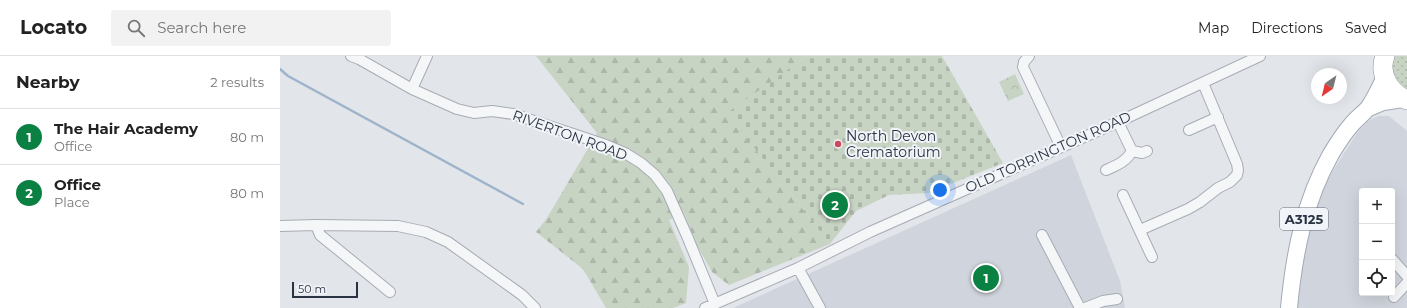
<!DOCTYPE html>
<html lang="en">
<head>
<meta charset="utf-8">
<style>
  body { margin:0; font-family:Montserrat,sans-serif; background:#f2f2f2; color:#222 }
  .controls { position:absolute; right:12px; bottom:12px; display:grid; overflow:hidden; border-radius:4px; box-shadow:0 4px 16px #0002 }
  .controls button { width:36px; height:36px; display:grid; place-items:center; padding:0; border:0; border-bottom:1px solid #e0e0e0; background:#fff; color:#222; font:20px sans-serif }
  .compass { position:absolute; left:1031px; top:12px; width:36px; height:36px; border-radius:50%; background:#fff; box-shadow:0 4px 16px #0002; rotate:215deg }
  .scale { position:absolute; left:12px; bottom:10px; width:66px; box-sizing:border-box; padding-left:4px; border:2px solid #2a3342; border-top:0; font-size:11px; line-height:14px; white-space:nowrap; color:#2a3342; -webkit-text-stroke:3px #f1f4f8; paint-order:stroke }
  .you { position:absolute; left:660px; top:134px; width:14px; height:14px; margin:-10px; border:3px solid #fff; border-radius:50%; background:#1a73e8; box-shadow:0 0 0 6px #1a73e833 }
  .badge { display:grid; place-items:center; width:26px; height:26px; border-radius:50%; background:#0b8043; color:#fff; font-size:13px; font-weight:700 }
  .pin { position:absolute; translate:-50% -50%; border:2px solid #fff; box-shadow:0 1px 4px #0006 }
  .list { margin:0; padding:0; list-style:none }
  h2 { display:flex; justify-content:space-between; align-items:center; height:52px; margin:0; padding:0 16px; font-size:17px }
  h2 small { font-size:13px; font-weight:400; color:#767676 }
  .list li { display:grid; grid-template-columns:26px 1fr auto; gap:12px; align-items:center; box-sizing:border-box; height:56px; padding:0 16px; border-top:1px solid #e0e0e0 }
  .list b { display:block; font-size:15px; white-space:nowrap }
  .list p { margin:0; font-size:13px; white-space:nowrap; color:#767676 }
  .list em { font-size:13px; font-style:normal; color:#767676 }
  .icon { flex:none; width:22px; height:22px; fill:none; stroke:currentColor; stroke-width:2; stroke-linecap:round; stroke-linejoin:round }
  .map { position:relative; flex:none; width:1127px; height:252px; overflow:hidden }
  header { display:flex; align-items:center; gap:24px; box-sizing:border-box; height:56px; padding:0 20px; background:#fff; border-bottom:1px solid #e0e0e0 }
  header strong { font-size:19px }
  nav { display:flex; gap:22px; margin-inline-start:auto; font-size:14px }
  .search { width:280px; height:36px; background:#f2f2f2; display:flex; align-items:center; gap:10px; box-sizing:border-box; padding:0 14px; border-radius:4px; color:#767676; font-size:15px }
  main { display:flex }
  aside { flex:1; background:#fff }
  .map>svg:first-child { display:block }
</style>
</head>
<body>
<header>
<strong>Locato</strong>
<div class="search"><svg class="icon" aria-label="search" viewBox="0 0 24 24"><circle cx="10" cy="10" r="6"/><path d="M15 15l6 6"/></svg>Search here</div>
<nav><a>Map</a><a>Directions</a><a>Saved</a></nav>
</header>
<main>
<aside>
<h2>Nearby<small>2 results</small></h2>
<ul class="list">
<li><span class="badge">1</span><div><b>The Hair Academy</b><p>Office</p></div><em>80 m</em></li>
<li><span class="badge">2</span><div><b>Office</b><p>Place</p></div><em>80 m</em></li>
</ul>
</aside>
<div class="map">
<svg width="1127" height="252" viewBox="0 0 1127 252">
  <defs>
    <pattern id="grass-dots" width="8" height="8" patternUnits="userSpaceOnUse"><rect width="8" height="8" fill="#c8d4c3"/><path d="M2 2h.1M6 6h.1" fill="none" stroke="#acb6a9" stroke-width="1.8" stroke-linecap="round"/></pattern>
    <pattern id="forest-firs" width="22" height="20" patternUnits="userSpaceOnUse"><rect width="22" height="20" fill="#c8d4c3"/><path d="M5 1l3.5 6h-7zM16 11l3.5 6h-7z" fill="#acb6a9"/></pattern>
    <pattern id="cemetery-stones" width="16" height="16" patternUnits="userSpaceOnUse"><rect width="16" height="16" fill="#c8d4c3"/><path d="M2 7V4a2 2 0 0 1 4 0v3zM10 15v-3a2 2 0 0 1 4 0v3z" fill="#acb6a9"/></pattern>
    <pattern id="park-crowns" width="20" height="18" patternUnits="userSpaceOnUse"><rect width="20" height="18" fill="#c8d4c3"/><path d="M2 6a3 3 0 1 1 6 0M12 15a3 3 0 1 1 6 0" fill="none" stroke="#acb6a9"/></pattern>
  </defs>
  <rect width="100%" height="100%" fill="#e2e5ea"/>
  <path fill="#d0d4dc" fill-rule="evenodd" d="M 1098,60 L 1109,60 L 1127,75 L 1127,252 L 1016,252 L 1018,217 L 1040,135 L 1079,74 L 1088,65 ZM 1082,135 L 1112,135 L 1112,237 L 1082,237 Z
    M 791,99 L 840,225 L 845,252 L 453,252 Z"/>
  <path fill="url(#grass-dots)" d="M 1112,0 L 1127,0 L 1127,35 C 1113,26 1112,15 1112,0 Z"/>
  <path fill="url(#forest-firs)" d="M 256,0 L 527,0 L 448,57 L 550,188 L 449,229 L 432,216 L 415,186 L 404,157 L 389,164 L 409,211 L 406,247 L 393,252 L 326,252 L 303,213 L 256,176 L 267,162 L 317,77 Z"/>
  <path fill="url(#cemetery-stones)" d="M 527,0 L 662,0 L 723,107 L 648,137 L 609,139 L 576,155 L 550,188 L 447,57 Z"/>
  <path fill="url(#park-crowns)" d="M 735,18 L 744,38 L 728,45 L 719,26 Z"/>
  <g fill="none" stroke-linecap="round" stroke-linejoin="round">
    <path stroke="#9db4ca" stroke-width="2.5" d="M 0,13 L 8,20 L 243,148"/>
    <g stroke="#a7acb4" stroke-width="12">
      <path id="street" d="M 71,0 L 79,3 L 132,33 L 177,53 L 194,57 L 212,55 L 233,58 L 326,89 L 345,97 L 361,107 L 375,119 L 387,135 L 407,180 L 435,248
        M 749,0 L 744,6 L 743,11 L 781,91
        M 132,33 L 147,0
        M 909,74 L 938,61
        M 852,95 L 862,97 L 867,95
        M 826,114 C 837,109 846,106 852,95 L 838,66
        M 843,139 L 872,201
        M 36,169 L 40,179 L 110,236
        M 0,170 L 36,169 L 118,170 L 146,176 L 168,186 L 242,239 L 255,252
        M 860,174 L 908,153 L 920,146 L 938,132 L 950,126 L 957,119 L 958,114 L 957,108 L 923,27
        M 762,179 L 800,252
        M 1112,203 L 1127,220
        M 518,212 L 540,252
        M 1114,241 L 1127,227
        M 425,252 L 518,212 L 590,176 L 838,66 L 980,0
        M 805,252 L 823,245 L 837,243"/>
    </g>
    <g stroke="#a1aab6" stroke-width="18">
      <path id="primary" d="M 1089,52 L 1103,46 L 1123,43
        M 1009,252 C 1014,198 1024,146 1051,98 C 1057,88 1064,77 1072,68 C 1077,62 1084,57 1089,51 C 1095,42 1100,31 1105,21"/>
    </g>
    <g stroke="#8993a1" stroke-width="20">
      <path id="highway" d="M 1105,0 C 1098,18 1110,37 1127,44"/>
    </g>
    <use href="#street" stroke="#f5f6f8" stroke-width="10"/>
    <use href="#primary" stroke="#fff" stroke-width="16"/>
    <use href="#highway" stroke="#fff" stroke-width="19"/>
  </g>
  <circle fill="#cf475e" stroke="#f1f4f8" stroke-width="1.5" cx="558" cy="88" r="4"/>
  <g text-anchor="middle" stroke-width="4" stroke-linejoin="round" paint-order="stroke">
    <rect fill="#f1f4f8" stroke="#666d79" stroke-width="1" x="1000" y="152" width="48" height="22" rx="3"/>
    <g font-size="13" font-weight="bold" fill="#2a3342">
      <text x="1024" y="168">A3125</text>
    </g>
    <g font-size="14" fill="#2a3342" stroke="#f1f4f8">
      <text transform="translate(290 79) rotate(20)" y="5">RIVERTON ROAD</text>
      <text transform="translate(768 96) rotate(-24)" y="5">OLD TORRINGTON ROAD</text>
    </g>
    <g font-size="14" fill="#2a3342" stroke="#f1f4f8" text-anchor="start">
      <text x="566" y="85">North Devon<tspan x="566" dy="16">Crematorium</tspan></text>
    </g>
  </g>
</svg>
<div class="controls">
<button>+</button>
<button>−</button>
<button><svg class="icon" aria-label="locate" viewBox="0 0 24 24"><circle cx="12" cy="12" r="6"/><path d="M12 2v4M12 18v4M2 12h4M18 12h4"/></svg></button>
</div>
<svg class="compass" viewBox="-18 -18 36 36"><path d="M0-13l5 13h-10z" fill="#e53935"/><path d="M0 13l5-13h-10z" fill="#767676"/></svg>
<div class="scale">50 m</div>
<div class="you"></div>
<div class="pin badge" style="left:706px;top:222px">1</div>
<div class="pin badge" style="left:555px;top:149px">2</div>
</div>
</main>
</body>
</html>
